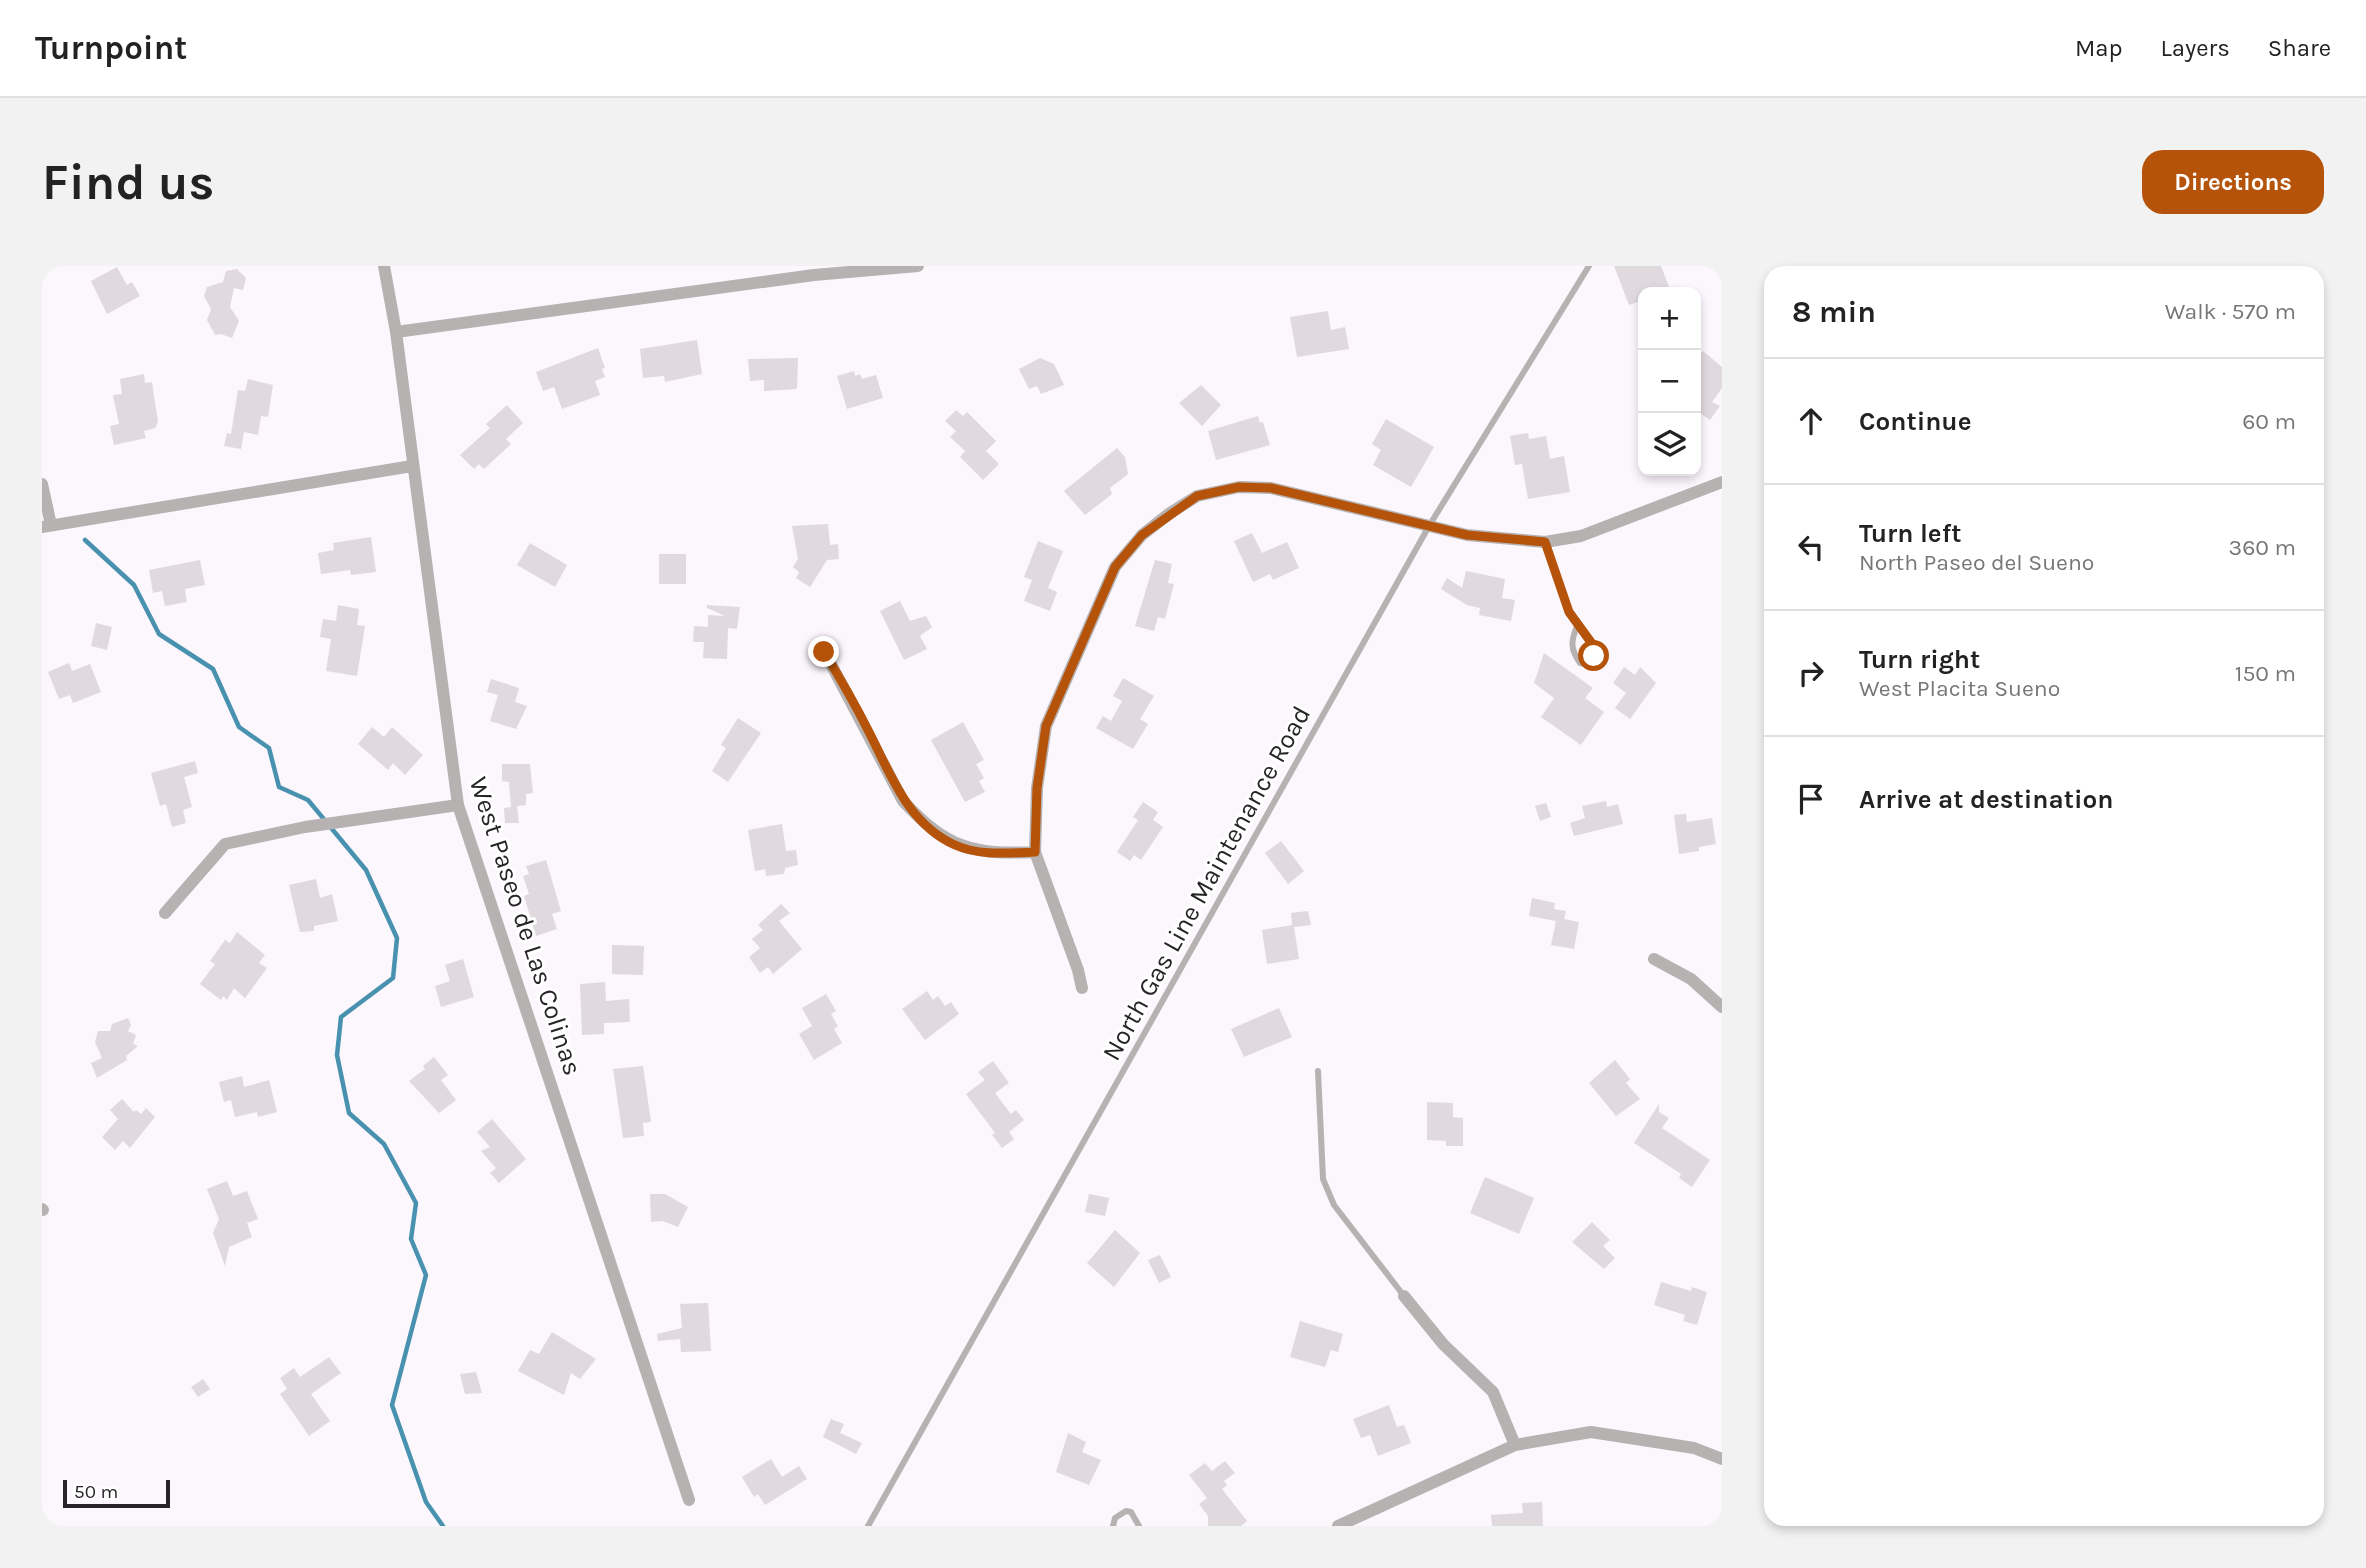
<!DOCTYPE html>
<html lang="en">
<head>
<meta charset="utf-8">
<style>
  body { margin:0; font-family:Karla,sans-serif; background:#f2f2f2; color:#222 }
  .controls { position:absolute; right:21px; top:21px; display:grid; overflow:hidden; border-radius:14px; box-shadow:0 4px 10px #0003 }
  .controls button { width:63px; height:63px; display:grid; place-items:center; padding:0; border:0; border-bottom:2px solid #e0e0e0; background:#fff; color:#222; font:35px sans-serif }
  .scale { position:absolute; left:21px; bottom:18px; width:107px; box-sizing:border-box; padding-left:7px; border:4px solid #282528; border-top:0; font-size:19px; line-height:24px; white-space:nowrap; color:#282528; -webkit-text-stroke:5px #fff; paint-order:stroke }
  .stop { position:absolute; width:21px; height:21px; margin:-16px; border:5px solid #b45309; border-radius:50%; background:#fff }
  .stop.end { background:#b45309; border-color:#fff; box-shadow:0 2px 7px #0008 }
  .list { margin:0; padding:0; list-style:none }
  h2 { display:flex; justify-content:space-between; align-items:center; height:91px; margin:0; padding:0 28px; font-size:30px }
  h2 small { font-size:23px; font-weight:400; color:#767676 }
  .list li { display:grid; grid-template-columns:46px 1fr auto; gap:21px; align-items:center; box-sizing:border-box; height:126px; padding:0 28px; border-top:2px solid #e0e0e0 }
  .list b { display:block; font-size:26px; white-space:nowrap }
  .list p { margin:0; font-size:23px; white-space:nowrap; color:#767676 }
  .list em { font-size:23px; font-style:normal; color:#767676 }
  .icon { flex:none; width:38px; height:38px; fill:none; stroke:currentColor; stroke-width:2; stroke-linecap:round; stroke-linejoin:round }
  .map { position:relative; flex:none; width:1680px; height:1260px; overflow:hidden; border-radius:21px }
  header { display:flex; align-items:center; gap:42px; box-sizing:border-box; height:98px; padding:0 35px; background:#fff; border-bottom:2px solid #e0e0e0 }
  header strong { font-size:33px }
  nav { display:flex; gap:38px; margin-inline-start:auto; font-size:24px }
  .intro { display:flex; align-items:center; justify-content:space-between; box-sizing:border-box; height:168px; padding:0 42px }
  h1 { margin:0; font-size:49px }
  .button { padding:18px 32px; border-radius:21px; background:#b45309; color:#fff; font-size:24px; font-weight:700 }
  main { display:flex; gap:42px; padding:0 42px }
  aside { flex:1; background:#fff; border-radius:21px; box-shadow:0 4px 10px #0003 }
  .map>svg:first-child { display:block }
</style>
</head>
<body>
<header>
<strong>Turnpoint</strong>
<nav><a>Map</a><a>Layers</a><a>Share</a></nav>
</header>
<div class="intro"><h1>Find us</h1><a class="button">Directions</a></div>
<main>
<div class="map">
<svg width="1680" height="1260" viewBox="0 0 1680 1260">
  <rect width="100%" height="100%" fill="#fcf6fd"/>
  <g fill="none" stroke-linecap="round" stroke-linejoin="round">
    <path stroke="#4892af" stroke-width="4.5" d="M 43,274 L 92,319 L 117,368 L 171,403 L 197,461 L 227,482 L 237,521 L 266,534 L 324,604 L 355,672 L 351,712 L 299,751 L 295,789 L 307,847 L 342,878 L 374,937 L 369,973 L 384,1009 L 350,1139 L 384,1236 L 401,1260"/>
  </g>
  <path fill="#e0d9de" d="M 1572,0 L 1619,0 L 1629,26 L 1601,26 L 1601,34 L 1587,39 Z
    M 75,1 L 85,19 L 90,16 L 98,30 L 65,48 L 49,15 Z
    M 195,3 L 204,12 L 201,24 L 192,22 L 188,41 L 197,55 L 190,72 L 179,68 L 173,69 L 165,54 L 169,43 L 162,30 L 165,21 L 181,16 L 184,5 Z
    M 1286,45 L 1289,64 L 1303,61 L 1307,83 L 1255,91 L 1248,51 Z
    M 655,74 L 660,108 L 623,116 L 622,110 L 601,112 L 598,83 Z
    M 556,82 L 563,102 L 560,103 L 563,111 L 553,115 L 558,129 L 520,143 L 512,121 L 501,125 L 494,106 Z
    M 1661,85 L 1680,101 L 1680,122 L 1670,136 L 1678,140 L 1668,154 L 1654,144 L 1654,94 Z
    M 756,92 L 755,123 L 722,125 L 722,114 L 708,115 L 706,93 Z
    M 998,92 L 1012,98 L 1022,119 L 999,128 L 995,120 L 987,123 L 977,103 Z
    M 812,105 L 813,110 L 818,108 L 820,113 L 834,109 L 841,132 L 805,143 L 795,110 Z
    M 102,108 L 103,117 L 110,116 L 116,156 L 113,162 L 102,165 L 104,172 L 72,179 L 68,160 L 77,158 L 71,129 L 80,128 L 78,113 Z
    M 206,113 L 231,119 L 226,151 L 219,150 L 216,169 L 202,166 L 199,183 L 182,180 L 185,167 L 189,168 L 196,124 L 203,125 Z
    M 1159,119 L 1179,139 L 1160,160 L 1137,137 Z
    M 465,139 L 481,157 L 464,173 L 469,178 L 442,203 L 437,198 L 432,203 L 418,189 L 448,162 L 444,158 Z
    M 914,144 L 921,150 L 925,146 L 954,175 L 944,185 L 957,198 L 941,214 L 918,191 L 923,185 L 908,171 L 914,165 L 903,155 Z
    M 1216,150 L 1218,157 L 1221,156 L 1228,179 L 1174,194 L 1166,165 Z
    M 1344,153 L 1392,181 L 1369,221 L 1331,199 L 1339,184 L 1330,178 Z
    M 1486,167 L 1487,173 L 1504,170 L 1508,193 L 1522,190 L 1528,226 L 1486,233 L 1480,198 L 1473,199 L 1468,170 Z
    M 1075,182 L 1083,191 L 1086,208 L 1068,222 L 1070,228 L 1043,249 L 1022,225 Z
    M 786,258 L 788,279 L 796,278 L 797,293 L 785,294 L 768,321 L 754,312 L 757,306 L 751,301 L 756,293 L 750,260 Z
    M 1210,267 L 1220,287 L 1245,276 L 1257,302 L 1231,314 L 1228,308 L 1211,316 L 1192,275 Z
    M 329,271 L 334,306 L 309,309 L 308,304 L 279,308 L 276,287 L 292,284 L 291,277 Z
    M 996,275 L 1021,285 L 1006,322 L 1015,326 L 1008,345 L 982,335 L 990,314 L 982,311 Z
    M 488,277 L 525,299 L 513,321 L 475,299 Z
    M 617,288 L 644,288 L 644,318 L 617,318 Z
    M 158,294 L 163,319 L 143,323 L 145,336 L 123,340 L 120,325 L 111,327 L 107,304 Z
    M 1113,294 L 1130,298 L 1126,317 L 1132,318 L 1123,353 L 1116,351 L 1112,365 L 1093,360 Z
    M 1424,305 L 1463,313 L 1460,332 L 1473,334 L 1469,355 L 1437,349 L 1438,342 L 1425,339 L 1399,323 L 1405,312 L 1420,322 Z
    M 858,335 L 868,355 L 884,350 L 890,361 L 878,370 L 885,383 L 862,394 L 838,345 Z
    M 296,339 L 317,343 L 315,359 L 323,360 L 315,410 L 284,405 L 289,373 L 278,371 L 281,353 L 294,355 Z
    M 665,339 L 698,341 L 695,363 L 686,362 L 685,393 L 661,392 L 662,376 L 651,376 L 652,360 L 666,361 L 666,349 L 683,350 L 665,342 Z
    M 54,357 L 70,361 L 65,384 L 49,380 Z
    M 1502,387 L 1551,422 L 1543,432 L 1562,446 L 1539,479 L 1499,451 L 1512,432 L 1492,417 Z
    M 27,397 L 30,405 L 48,398 L 59,426 L 31,437 L 28,429 L 17,433 L 6,406 Z
    M 1582,401 L 1593,409 L 1598,401 L 1614,417 L 1588,453 L 1573,442 L 1584,427 L 1571,417 Z
    M 1081,412 L 1112,430 L 1098,453 L 1106,458 L 1091,483 L 1054,462 L 1061,450 L 1069,455 L 1080,435 L 1071,430 Z
    M 449,413 L 477,422 L 473,436 L 485,440 L 474,463 L 448,455 L 456,429 L 445,426 Z
    M 696,452 L 719,467 L 686,516 L 670,505 L 684,482 L 679,479 Z
    M 921,456 L 942,494 L 934,498 L 942,512 L 937,515 L 943,526 L 923,536 L 889,474 Z
    M 330,461 L 342,471 L 350,461 L 381,489 L 363,509 L 351,497 L 346,504 L 316,478 Z
    M 153,495 L 156,507 L 142,511 L 150,541 L 141,544 L 144,557 L 130,561 L 124,538 L 118,540 L 109,507 Z
    M 460,498 L 488,498 L 491,527 L 484,528 L 484,539 L 475,540 L 477,557 L 463,557 L 462,542 L 469,541 L 467,516 L 460,515 Z
    M 1564,535 L 1565,541 L 1576,538 L 1581,558 L 1532,570 L 1528,557 L 1543,552 L 1540,540 Z
    M 1101,536 L 1116,546 L 1111,554 L 1121,561 L 1099,594 L 1092,589 L 1088,595 L 1075,586 L 1096,554 L 1091,551 Z
    M 1504,537 L 1509,551 L 1498,555 L 1493,540 Z
    M 1644,548 L 1645,556 L 1670,552 L 1674,578 L 1657,581 L 1657,585 L 1637,588 L 1632,549 Z
    M 740,558 L 744,585 L 754,584 L 756,599 L 743,602 L 742,608 L 724,610 L 723,603 L 713,605 L 706,564 Z
    M 1239,575 L 1262,605 L 1246,618 L 1223,587 Z
    M 504,594 L 519,645 L 510,648 L 515,663 L 494,670 L 482,630 L 487,628 L 481,610 L 487,608 L 484,600 Z
    M 274,613 L 278,632 L 290,628 L 296,655 L 272,660 L 272,665 L 258,666 L 247,619 Z
    M 1490,632 L 1513,637 L 1512,643 L 1524,645 L 1522,653 L 1537,656 L 1532,683 L 1509,679 L 1514,655 L 1487,650 Z
    M 739,638 L 748,647 L 737,655 L 760,683 L 731,708 L 726,701 L 718,707 L 707,691 L 718,682 L 710,673 L 721,664 L 716,659 Z
    M 1266,645 L 1269,659 L 1252,661 L 1257,693 L 1225,698 L 1220,664 L 1250,659 L 1249,647 Z
    M 195,666 L 223,689 L 217,697 L 225,702 L 203,732 L 192,722 L 185,734 L 181,730 L 179,734 L 158,718 L 173,698 L 168,695 L 183,674 L 188,677 Z
    M 570,679 L 602,680 L 601,709 L 570,708 Z
    M 421,693 L 432,731 L 399,741 L 393,720 L 408,715 L 403,699 Z
    M 563,716 L 564,735 L 587,733 L 588,756 L 562,757 L 562,768 L 540,769 L 538,718 Z
    M 885,725 L 891,734 L 896,730 L 903,740 L 909,736 L 917,748 L 883,774 L 860,743 Z
    M 784,728 L 794,745 L 789,748 L 796,760 L 792,763 L 800,777 L 772,794 L 757,768 L 770,760 L 760,742 Z
    M 1237,742 L 1250,771 L 1202,791 L 1189,763 Z
    M 86,752 L 89,759 L 86,765 L 94,769 L 91,778 L 96,780 L 84,790 L 85,794 L 55,812 L 49,797 L 60,792 L 53,776 L 56,765 L 68,765 L 70,758 Z
    M 392,791 L 406,809 L 399,814 L 414,834 L 397,847 L 367,815 L 383,803 L 381,800 Z
    M 1573,794 L 1588,813 L 1584,817 L 1598,833 L 1574,850 L 1547,817 Z
    M 951,795 L 967,817 L 953,827 L 969,848 L 974,844 L 982,854 L 967,866 L 972,873 L 960,882 L 950,869 L 953,867 L 924,828 L 943,814 L 936,806 Z
    M 601,800 L 609,856 L 601,857 L 602,870 L 581,872 L 571,803 Z
    M 200,810 L 202,821 L 227,814 L 235,846 L 216,851 L 215,846 L 193,851 L 189,834 L 182,836 L 177,816 Z
    M 80,833 L 92,846 L 94,844 L 99,848 L 104,842 L 113,851 L 88,882 L 81,875 L 73,884 L 60,871 L 76,853 L 68,844 Z
    M 1385,836 L 1411,837 L 1411,851 L 1421,852 L 1421,880 L 1404,880 L 1404,875 L 1385,874 Z
    M 1617,838 L 1617,846 L 1627,852 L 1620,862 L 1668,894 L 1650,921 L 1637,912 L 1639,908 L 1592,877 Z
    M 450,853 L 484,893 L 457,917 L 448,907 L 454,902 L 439,885 L 448,881 L 435,866 Z
    M 1443,911 L 1492,932 L 1477,968 L 1428,947 Z
    M 185,915 L 191,930 L 205,925 L 216,953 L 205,957 L 210,971 L 187,981 L 183,1000 L 171,967 L 177,953 L 165,923 Z
    M 608,928 L 623,928 L 646,941 L 636,961 L 621,955 L 609,956 Z
    M 1047,928 L 1067,932 L 1063,950 L 1043,946 Z
    M 1550,956 L 1568,974 L 1561,980 L 1573,992 L 1562,1003 L 1530,976 Z
    M 1073,964 L 1098,987 L 1072,1021 L 1045,997 Z
    M 1118,989 L 1129,1011 L 1117,1017 L 1106,994 Z
    M 1619,1016 L 1649,1025 L 1650,1021 L 1665,1026 L 1655,1059 L 1641,1055 L 1643,1049 L 1612,1039 Z
    M 666,1037 L 669,1085 L 639,1086 L 638,1073 L 616,1075 L 615,1068 L 640,1062 L 638,1038 Z
    M 1258,1055 L 1301,1068 L 1296,1086 L 1289,1084 L 1283,1101 L 1248,1091 Z
    M 510,1066 L 554,1093 L 538,1113 L 529,1107 L 522,1129 L 476,1105 L 488,1084 L 497,1088 Z
    M 287,1091 L 299,1107 L 269,1128 L 288,1155 L 267,1170 L 238,1128 L 245,1123 L 238,1112 L 252,1102 L 258,1111 Z
    M 434,1106 L 440,1127 L 423,1128 L 418,1108 Z
    M 161,1113 L 168,1123 L 156,1131 L 149,1121 Z
    M 1347,1139 L 1355,1161 L 1362,1159 L 1369,1177 L 1336,1190 L 1328,1169 L 1319,1172 L 1311,1153 Z
    M 789,1153 L 802,1158 L 798,1167 L 820,1177 L 814,1188 L 781,1171 Z
    M 1026,1167 L 1044,1176 L 1040,1186 L 1059,1194 L 1047,1219 L 1014,1206 Z
    M 729,1193 L 740,1211 L 757,1200 L 765,1213 L 723,1239 L 716,1228 L 712,1231 L 700,1211 Z
    M 1183,1195 L 1193,1207 L 1182,1215 L 1185,1219 L 1180,1223 L 1205,1255 L 1199,1260 L 1166,1260 L 1166,1250 L 1157,1238 L 1165,1232 L 1147,1209 L 1163,1197 L 1170,1205 Z
    M 1500,1236 L 1501,1260 L 1450,1260 L 1449,1249 L 1481,1247 L 1480,1237 Z"/>
  <g fill="none" stroke-linecap="round" stroke-linejoin="round">
    <path stroke="#b6b2b2" stroke-width="6" d="M 1503,276 L 1527,346 L 1551,379 L 1552,395 L 1546,399 L 1538,397 C 1528,383 1529,375 1535,360
      M 1276,805 L 1281,913 L 1292,939 L 1362,1030
      M 826,1260 L 1387,260 L 1547,0
      M 1071,1260 L 1073,1252 L 1084,1245 L 1089,1246 L 1097,1260"/>
    <path stroke="#b6b2b2" stroke-width="12" d="M 342,0 L 354,66 L 416,539 L 647,1234
      M 354,66 L 772,9 L 876,0
      M 0,218 L 9,259
      M 0,261 L 370,200
      M 782,385 L 861,535 C 905,582 930,589 993,586
      M 123,647 L 183,578 L 263,561 L 416,539
      M 1612,693 L 1649,713 L 1680,741
      M 1040,722 L 1036,704 L 993,586 L 995,522 L 1004,460 L 1073,301 L 1100,269 L 1128,247 L 1155,230 L 1197,221 L 1229,222 L 1425,269 L 1503,276 L 1539,270 L 1680,216
      M 0,943 L 1,944
      M 1362,1030 L 1401,1078 L 1451,1126 L 1473,1179
      M 1296,1260 L 1473,1179 L 1549,1166 L 1652,1182 L 1680,1193"/>
  </g>
  <g fill="none" stroke-linecap="round" stroke-linejoin="round">
    <path stroke="#b45309" stroke-width="9" d="M 782,386 C 798,412 813,438 827,466 C 849,509 866,558 913,579 C 937,590 966,587 993,586 L 995,522 L 1004,460 L 1073,301 L 1100,269 L 1155,230 L 1197,221 L 1229,222 L 1425,269 L 1503,276 L 1527,346 L 1551,379 L 1552,390"/>
  </g>
  <g text-anchor="middle" stroke-width="6" stroke-linejoin="round" paint-order="stroke">
    <g font-size="26" fill="#282528" stroke="#fff">
      <text transform="translate(1164 617) rotate(-61)" y="9">North Gas Line Maintenance Road</text>
      <text transform="translate(484 660) rotate(72)" y="9">West Paseo de Las Colinas</text>
    </g>
  </g>
</svg>
<div class="controls">
<button>+</button>
<button>−</button>
<button><svg class="icon" aria-label="layers" viewBox="0 0 24 24"><path d="M12 4l9 5-9 5-9-5zM3 14l9 5 9-5"/></svg></button>
</div>
<div class="scale">50 m</div>
<div class="stop" style="left:1552px;top:390px"></div>
<div class="stop end" style="left:782px;top:386px"></div>
</div>
<aside>
<h2>8 min<small>Walk · 570 m</small></h2>
<ul class="list">
<li><svg class="icon" aria-label="ahead" viewBox="0 0 24 24"><path d="M12 20V5M6 11l6-6 6 6"/></svg><div><b>Continue</b></div><em>60 m</em></li>
<li><svg class="icon" aria-label="left" viewBox="0 0 24 24"><path d="M17 20v-9H6M10 6l-5 5 5 5"/></svg><div><b>Turn left</b><p>North Paseo del Sueno</p></div><em>360 m</em></li>
<li><svg class="icon" aria-label="right" viewBox="0 0 24 24"><path d="M7 20v-9h11M14 6l5 5-5 5"/></svg><div><b>Turn right</b><p>West Placita Sueno</p></div><em>150 m</em></li>
<li><svg class="icon" aria-label="arrive" viewBox="0 0 24 24"><path d="M6 21V4h12l-3 4 3 4H6"/></svg><div><b>Arrive at destination</b></div></li>
</ul>
</aside>
</main>
</body>
</html>
